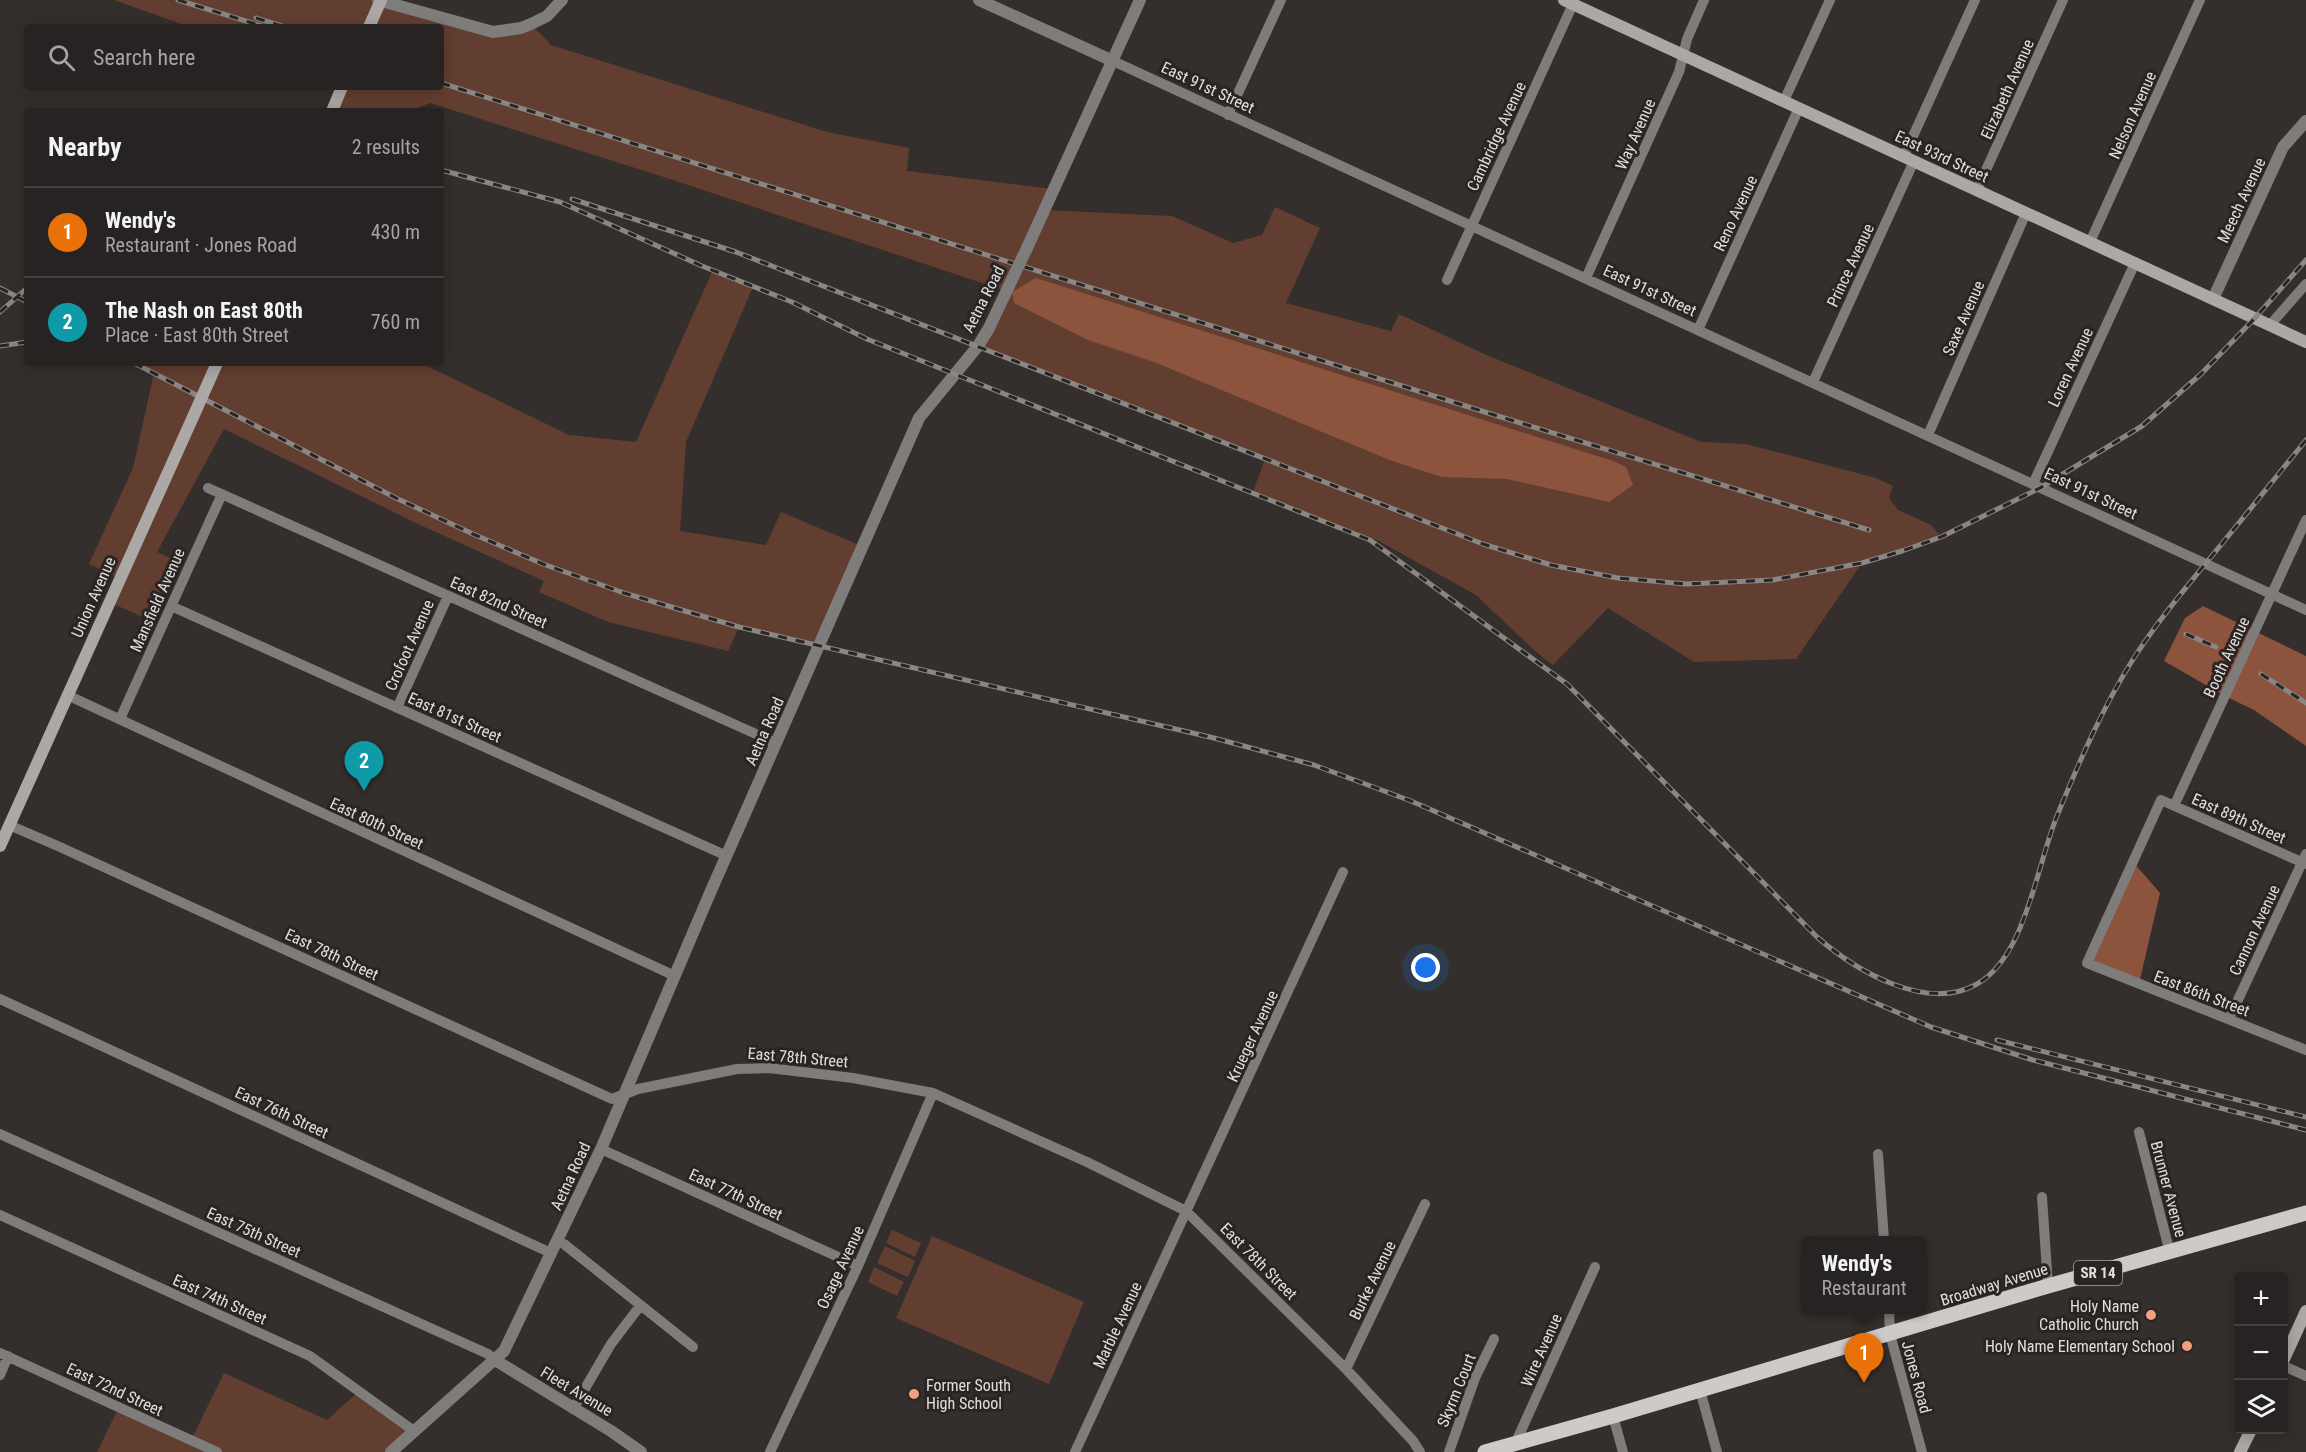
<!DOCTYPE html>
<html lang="en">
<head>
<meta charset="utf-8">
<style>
  body { margin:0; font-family:"Roboto Condensed",sans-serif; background:#2f2b2a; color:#f1f3f6 }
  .controls { position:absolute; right:18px; bottom:18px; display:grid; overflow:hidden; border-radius:6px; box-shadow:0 3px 15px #0003 }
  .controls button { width:54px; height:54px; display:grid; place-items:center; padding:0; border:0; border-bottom:2px solid #434040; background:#272322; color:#f1f3f6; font:30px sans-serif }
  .you { position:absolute; left:1426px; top:968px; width:21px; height:21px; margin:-15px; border:4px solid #fff; border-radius:50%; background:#1a73e8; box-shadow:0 0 0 9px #1a73e833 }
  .badge { display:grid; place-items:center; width:39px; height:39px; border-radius:50%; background:#ea580c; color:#fff; font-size:20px; font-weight:700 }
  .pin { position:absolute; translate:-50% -50px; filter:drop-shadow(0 2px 3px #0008) }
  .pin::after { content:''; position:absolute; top:32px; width:21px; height:18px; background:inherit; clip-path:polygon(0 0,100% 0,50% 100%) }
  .popup { position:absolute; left:1801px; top:1236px; width:126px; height:78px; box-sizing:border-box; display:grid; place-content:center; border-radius:6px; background:#272322; filter:drop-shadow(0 2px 4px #0005); font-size:20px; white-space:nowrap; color:#a4a4a5 }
  .popup b { font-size:22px; color:#f1f3f6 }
  .popup::after { content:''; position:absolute; left:50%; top:100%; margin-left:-12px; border:12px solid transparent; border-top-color:#272322 }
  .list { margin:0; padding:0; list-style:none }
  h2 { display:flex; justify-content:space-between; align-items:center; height:78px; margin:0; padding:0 24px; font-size:26px }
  h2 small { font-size:20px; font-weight:400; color:#a4a4a5 }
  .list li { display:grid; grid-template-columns:39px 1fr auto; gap:18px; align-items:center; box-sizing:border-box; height:90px; padding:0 24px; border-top:2px solid #434040 }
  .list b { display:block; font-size:22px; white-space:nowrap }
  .list p { margin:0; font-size:20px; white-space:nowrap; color:#a4a4a5 }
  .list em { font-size:20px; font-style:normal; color:#a4a4a5 }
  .icon { flex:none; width:33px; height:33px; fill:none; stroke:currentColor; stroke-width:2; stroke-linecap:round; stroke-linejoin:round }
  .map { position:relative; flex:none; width:2306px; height:1452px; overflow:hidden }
  .search { position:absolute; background:#272322; box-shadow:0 3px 15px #0003; left:24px; top:24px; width:420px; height:66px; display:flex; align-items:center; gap:15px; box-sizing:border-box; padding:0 21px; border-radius:6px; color:#a4a4a5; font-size:22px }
  .panel { position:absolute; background:#272322; box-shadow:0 3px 15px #0003; left:24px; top:108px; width:420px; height:258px; border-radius:6px }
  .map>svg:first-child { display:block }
</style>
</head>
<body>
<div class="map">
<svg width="2306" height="1452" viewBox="0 0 2306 1452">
  <rect width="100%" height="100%" fill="#342f2d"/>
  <path fill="#623e30" d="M 114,0 L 381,0 L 493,32 L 531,24 L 551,45 L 827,132 L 909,148 L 907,171 L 1053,189 L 1045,210 L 1172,216 L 1233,243 L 1262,235 L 1275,207 L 1320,228 L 1286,303 L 1391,331 L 1399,314 L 1484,354 L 1701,442 L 1746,444 L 1876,478 L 1893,486 L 1889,498 L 1898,510 L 1931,525 L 1941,537 L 1862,563 L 1796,659 L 1694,662 L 1608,608 L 1553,665 L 1535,651 L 1476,595 L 1379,541 L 1253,492 L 1265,459 L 978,346 L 1006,291 L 670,179 L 430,103 L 410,111 L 332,111 L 342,87 L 441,87 L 441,27 L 190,27 Z
    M 713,270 L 753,287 L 686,442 L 680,531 L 766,545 L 781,512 L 862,546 L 818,646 L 739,627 L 728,651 L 608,622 L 539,592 L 544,581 L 418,524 L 224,429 L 157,552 L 181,563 L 154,622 L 109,602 L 119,578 L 89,564 L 133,468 L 154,373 L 134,363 L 421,363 L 569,435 L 636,442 Z
    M 892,1230 L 921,1243 L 915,1257 L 886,1243 Z
    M 932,1236 L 1084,1302 L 1049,1384 L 896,1318 Z
    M 885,1246 L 915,1261 L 908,1277 L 877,1263 Z
    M 874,1267 L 904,1282 L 897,1296 L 868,1282 Z
    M 224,1373 L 327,1420 L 359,1391 L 414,1431 L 391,1452 L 97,1452 L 119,1407 L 191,1440 Z"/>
  <path fill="#8c533d" d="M 1036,278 L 1613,461 L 1626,467 L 1633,485 L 1609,502 L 1507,479 L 1442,477 L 1392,461 L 1154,362 L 1088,340 L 1014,303 L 1012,292 Z
    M 2203,606 L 2306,656 L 2306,746 L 2254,710 L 2225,696 L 2164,661 L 2185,618 Z
    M 2133,862 L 2160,893 L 2139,984 L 2087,963 Z"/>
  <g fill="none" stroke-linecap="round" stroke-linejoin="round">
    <path stroke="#7f7d7c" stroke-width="10" d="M 1113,61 L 2306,610
      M 1784,101 L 1830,0
      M 1228,115 L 1281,0
      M 1904,156 L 1975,0
      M 1977,190 L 2063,0
      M 2090,242 L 2200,0
      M 1586,278 L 1679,72 L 1687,39 L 1704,0
      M 1447,280 L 1573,4
      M 2270,325 L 2306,284
      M 1698,330 L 1799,108
      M 1813,382 L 1914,161
      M 1928,435 L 2026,213
      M 2033,484 L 2135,263
      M 208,488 L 776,743
      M 171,606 L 727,856
      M 67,695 L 675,976
      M 397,708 L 448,596
      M 120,719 L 222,494
      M 2174,806 L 2306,520
      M 9,825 L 60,847 L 612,1099 L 638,1089 L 737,1069 L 769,1068 L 853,1078 L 933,1093 L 1087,1162 L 1186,1211 L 1346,1369 L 1413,1441 L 1420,1452
      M 2306,864 L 2161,800 L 2087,963 L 2306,1050
      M 0,999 L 551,1253
      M 2229,1019 L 2306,854
      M 2139,1132 L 2170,1253
      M 0,1134 L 488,1354 L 495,1360
      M 601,1149 L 858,1266
      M 1878,1154 L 1884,1240
      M 2042,1197 L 2048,1286
      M 0,1215 L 310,1356 L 414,1431
      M 557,1241 L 564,1244 L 693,1347
      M 1889,1310 L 1890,1334 L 1922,1452
      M 0,1353 L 217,1452
      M 2284,1366 L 2306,1376
      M 1346,1369 L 1425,1204
      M 0,1375 L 8,1356
      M 1700,1390 L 1717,1452
      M 573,1409 L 611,1344 L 640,1306
      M 1613,1416 L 1623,1452
      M 1515,1444 L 1595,1267
      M 770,1452 L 858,1266 L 933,1093
      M 1075,1452 L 1343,872
      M 1449,1452 L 1475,1378 L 1494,1339"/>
    <path stroke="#7f7d7c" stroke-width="12" d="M 378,0 L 493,32 L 521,28 L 531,24 L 547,16 L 562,0
      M 979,0 L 1113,61
      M 1027,248 L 1140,0
      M 2213,299 L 2283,147 L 2306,121
      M 495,1360 L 611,1431 L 641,1452
      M 391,1452 L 504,1351 L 601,1149 L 710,893 L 919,418 L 978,346 L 989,328 L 1015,273"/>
    <path stroke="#aca8a6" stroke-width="12" d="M 1564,0 L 2306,342
      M 369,27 L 381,0
      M 332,111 L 342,87
      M 0,846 L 193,417
      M 2284,1359 L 2306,1311
      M 2240,1452 L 2251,1430"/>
    <path stroke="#cfc9c7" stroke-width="15" d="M 1485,1452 L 1613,1416 L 2048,1286 L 2306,1213"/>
    <g stroke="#8a8684" stroke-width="5">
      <path id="rail" d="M 178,0 L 265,27
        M 256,18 L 285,27
        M 441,83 L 1488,413 L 1869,530
        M 441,170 L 560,202 L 702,266 L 792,302 L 867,339 L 1370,540 L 1567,684 L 1817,937 C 1855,970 1926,1013 1977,984 C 2027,956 2037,861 2059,811 C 2080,760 2103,707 2132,661 C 2154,626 2180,595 2206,563 C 2240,522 2273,481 2306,440
        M 572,199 L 736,252 L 1483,544 L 1551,565 L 1618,578 L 1686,584 L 1773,580 L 1862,563 L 1902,551 L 1941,537 L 2040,488 L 2142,426 L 2201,374 L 2255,318 L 2306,260
        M 0,288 L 27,302
        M 0,312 L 27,288
        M 0,346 L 27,342
        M 134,363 L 398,499 L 473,534 L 543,564 L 624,593 L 739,627 L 1214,738 L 1314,765 L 1411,801 L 1931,1027 L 2033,1060 L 2306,1130
        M 2186,634 L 2216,647
        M 2261,674 L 2306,703
        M 1997,1040 L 2306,1117"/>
    </g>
    <use href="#rail" stroke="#2a2523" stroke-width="3" stroke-dasharray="9" stroke-linecap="butt"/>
    <path stroke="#7f7d7c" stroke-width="12" d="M 1015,273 L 1027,248"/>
    <path stroke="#aca8a6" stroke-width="12" d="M 193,417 L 217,363"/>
  </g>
  <g fill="#f2a080" stroke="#2a2523" stroke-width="2">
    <circle cx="2151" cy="1315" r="6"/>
    <circle cx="2187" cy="1346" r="6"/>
    <circle cx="914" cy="1394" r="6"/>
  </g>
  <g text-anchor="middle" stroke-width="6" stroke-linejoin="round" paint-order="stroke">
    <rect fill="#2a2523" stroke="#aba6a5" stroke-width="1.5" x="2074" y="1261" width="48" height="24" rx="4.5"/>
    <g font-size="15" font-weight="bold" fill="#e2dedd">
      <text x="2098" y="1278">SR 14</text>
    </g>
    <g font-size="16" fill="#e2dedd" stroke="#2a2523">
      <text transform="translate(1208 87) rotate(25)" y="6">East 91st Street</text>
      <text transform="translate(2007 89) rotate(-66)" y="6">Elizabeth Avenue</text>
      <text transform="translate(2132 115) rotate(-66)" y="6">Nelson Avenue</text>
      <text transform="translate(1635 134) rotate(-66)" y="6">Way Avenue</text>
      <text transform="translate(1496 136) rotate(-65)" y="6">Cambridge Avenue</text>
      <text transform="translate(1942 156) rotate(25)" y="6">East 93rd Street</text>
      <text transform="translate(2241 200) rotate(-65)" y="6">Meech Avenue</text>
      <text transform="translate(1735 213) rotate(-65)" y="6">Reno Avenue</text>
      <text transform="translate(1850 265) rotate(-65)" y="6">Prince Avenue</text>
      <text transform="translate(1650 290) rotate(25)" y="6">East 91st Street</text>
      <text transform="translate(983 299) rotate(-63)" y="6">Aetna Road</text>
      <text transform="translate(1963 318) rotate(-66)" y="6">Saxe Avenue</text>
      <text transform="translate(2070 367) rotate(-65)" y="6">Loren Avenue</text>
      <text transform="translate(2091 493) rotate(25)" y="6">East 91st Street</text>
      <text transform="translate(93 597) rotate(-66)" y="6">Union Avenue</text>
      <text transform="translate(157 600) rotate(-66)" y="6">Mansfield Avenue</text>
      <text transform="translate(499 602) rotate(24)" y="6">East 82nd Street</text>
      <text transform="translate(409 645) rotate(-66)" y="6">Crofoot Avenue</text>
      <text transform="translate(2226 657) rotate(-65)" y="6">Booth Avenue</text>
      <text transform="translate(455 717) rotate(24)" y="6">East 81st Street</text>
      <text transform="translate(764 731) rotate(-66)" y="6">Aetna Road</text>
      <text transform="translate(2239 818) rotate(24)" y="6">East 89th Street</text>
      <text transform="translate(377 823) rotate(25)" y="6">East 80th Street</text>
      <text transform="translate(2254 930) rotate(-65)" y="6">Cannon Avenue</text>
      <text transform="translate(332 954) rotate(25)" y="6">East 78th Street</text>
      <text transform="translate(2202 993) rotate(21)" y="6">East 86th Street</text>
      <text transform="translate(1252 1036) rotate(-65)" y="6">Krueger Avenue</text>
      <text transform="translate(798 1057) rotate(5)" y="6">East 78th Street</text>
      <text transform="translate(282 1112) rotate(25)" y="6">East 76th Street</text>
      <text transform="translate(570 1176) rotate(-65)" y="6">Aetna Road</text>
      <text transform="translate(2169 1189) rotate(75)" y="6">Brunner Avenue</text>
      <text transform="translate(736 1194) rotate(25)" y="6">East 77th Street</text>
      <text transform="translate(254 1232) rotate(24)" y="6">East 75th Street</text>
      <text transform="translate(1259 1261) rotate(45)" y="6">East 78th Street</text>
      <text transform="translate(840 1267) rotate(-65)" y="6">Osage Avenue</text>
      <text transform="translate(1372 1280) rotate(-64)" y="6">Burke Avenue</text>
      <text transform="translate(1994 1284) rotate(-17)" y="6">Broadway Avenue</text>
      <text transform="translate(220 1299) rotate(24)" y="6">East 74th Street</text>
      <text transform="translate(1117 1325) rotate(-65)" y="6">Marble Avenue</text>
      <text transform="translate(1541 1350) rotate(-66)" y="6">Wire Avenue</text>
      <text transform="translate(1917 1377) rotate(75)" y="6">Jones Road</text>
      <text transform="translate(115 1389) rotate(25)" y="6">East 72nd Street</text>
      <text transform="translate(1456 1390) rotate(-68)" y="6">Skyrm Court</text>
      <text transform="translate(577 1391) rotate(31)" y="6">Fleet Avenue</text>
    </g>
    <g font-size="16" fill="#e2dedd" stroke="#2a2523" text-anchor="end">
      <text x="2139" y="1312">Holy Name<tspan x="2139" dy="18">Catholic Church</tspan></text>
      <text x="2175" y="1352">Holy Name Elementary School</text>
      <text x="926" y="1391" text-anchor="start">Former South<tspan x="926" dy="18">High School</tspan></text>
    </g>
  </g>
</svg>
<div class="controls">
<button>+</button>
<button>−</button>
<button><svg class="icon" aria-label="layers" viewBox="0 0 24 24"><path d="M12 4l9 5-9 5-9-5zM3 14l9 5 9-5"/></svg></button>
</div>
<div class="you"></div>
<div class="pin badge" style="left:1864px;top:1383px;background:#e8710a">1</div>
<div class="popup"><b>Wendy's</b>Restaurant</div>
<div class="pin badge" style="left:364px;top:791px;background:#0f9aa8">2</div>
<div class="search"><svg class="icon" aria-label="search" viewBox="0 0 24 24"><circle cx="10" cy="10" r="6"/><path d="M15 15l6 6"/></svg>Search here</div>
<section class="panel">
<h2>Nearby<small>2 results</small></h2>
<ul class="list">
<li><span class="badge" style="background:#e8710a">1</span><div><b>Wendy's</b><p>Restaurant · Jones Road</p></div><em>430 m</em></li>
<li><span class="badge" style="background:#0f9aa8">2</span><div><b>The Nash on East 80th</b><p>Place · East 80th Street</p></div><em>760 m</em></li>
</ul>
</section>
</div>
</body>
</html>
